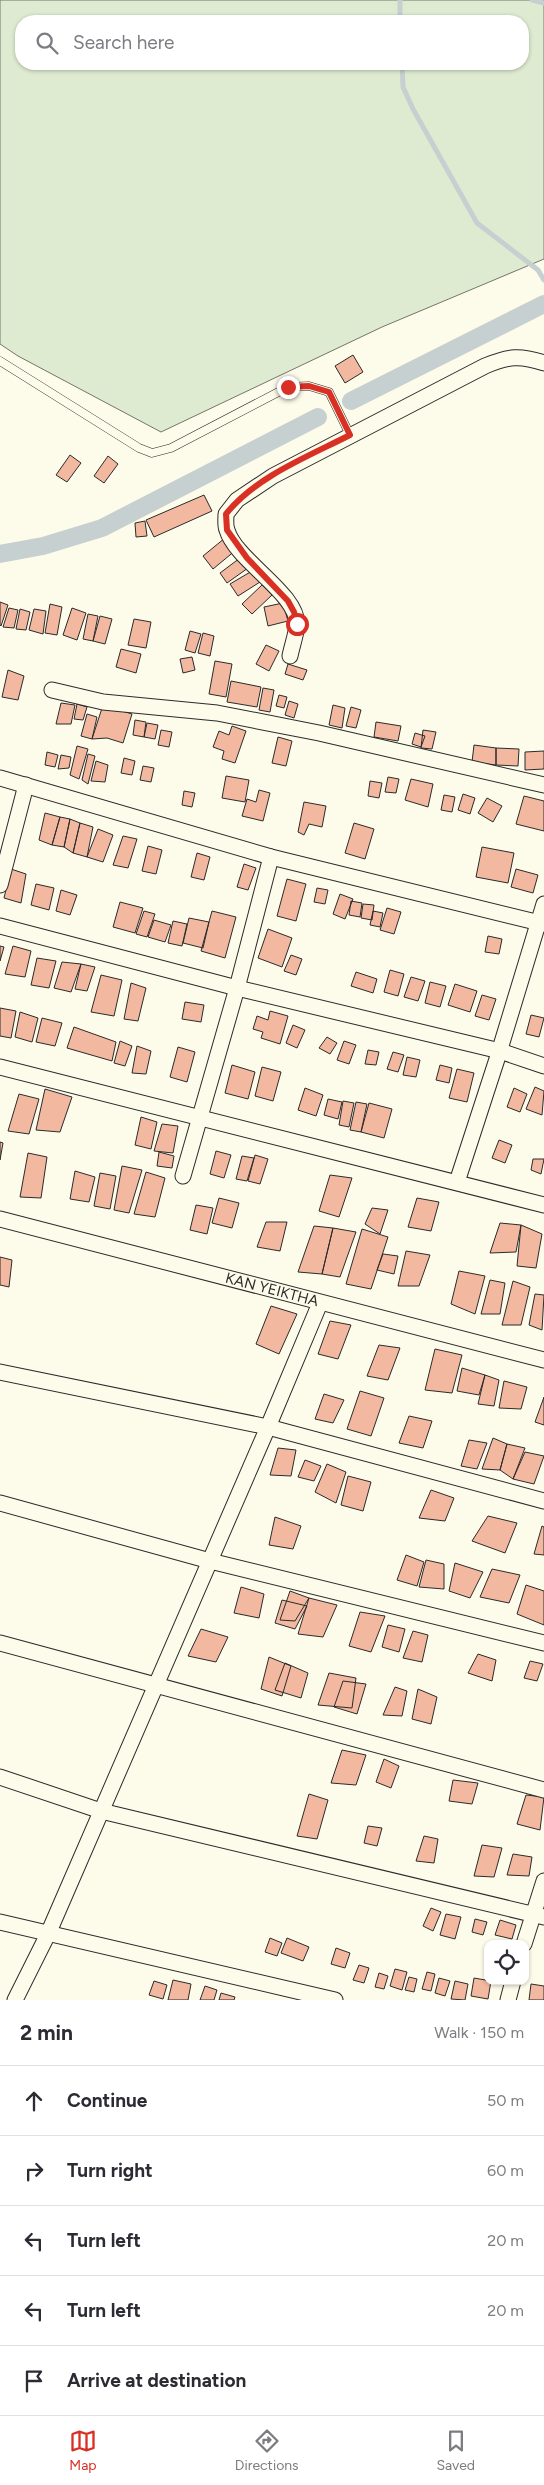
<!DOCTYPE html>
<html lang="en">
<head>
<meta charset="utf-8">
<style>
  body { margin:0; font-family:Figtree,sans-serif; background:#f7f7f7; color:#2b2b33 }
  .controls { position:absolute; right:15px; bottom:15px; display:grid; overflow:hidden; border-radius:10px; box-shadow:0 1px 4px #0004 }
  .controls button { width:45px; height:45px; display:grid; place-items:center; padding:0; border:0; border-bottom:1px solid #e1e1e2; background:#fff; color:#2b2b33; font:25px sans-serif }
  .stop { position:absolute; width:15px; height:15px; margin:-11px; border:4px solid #d93025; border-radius:50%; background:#fff }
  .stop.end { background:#d93025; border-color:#fff; box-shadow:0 1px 5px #0008 }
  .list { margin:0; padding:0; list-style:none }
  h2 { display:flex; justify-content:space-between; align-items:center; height:65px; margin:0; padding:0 20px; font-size:21px }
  h2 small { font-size:16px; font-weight:400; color:#7c7c81 }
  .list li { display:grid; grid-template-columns:32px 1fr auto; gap:15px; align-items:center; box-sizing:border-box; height:70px; padding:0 20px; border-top:1px solid #e1e1e2 }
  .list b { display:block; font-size:19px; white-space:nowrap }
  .list em { font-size:16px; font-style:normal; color:#7c7c81 }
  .icon { flex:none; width:28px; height:28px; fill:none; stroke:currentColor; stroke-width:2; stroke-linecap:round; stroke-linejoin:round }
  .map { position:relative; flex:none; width:544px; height:2000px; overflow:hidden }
  .search { position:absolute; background:#fff; box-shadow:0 1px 4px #0004; left:15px; right:15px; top:15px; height:55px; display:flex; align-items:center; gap:12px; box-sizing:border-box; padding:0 18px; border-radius:20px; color:#7c7c81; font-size:19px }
  .sheet { height:415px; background:#fff }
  nav { display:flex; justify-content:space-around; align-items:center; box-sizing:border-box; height:70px; border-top:1px solid #e1e1e2; background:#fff; font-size:14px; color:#7c7c81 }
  nav a { display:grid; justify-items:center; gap:2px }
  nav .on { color:#d93025 }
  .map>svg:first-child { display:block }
</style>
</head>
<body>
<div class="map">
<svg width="544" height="2000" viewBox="0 0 544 2000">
  <rect width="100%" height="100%" fill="#fdfbea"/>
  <path fill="#deebd1" stroke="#74746e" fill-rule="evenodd" d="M 0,0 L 544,0 L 544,259 L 382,327 L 161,432 L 18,356 L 0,344 ZM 21,21 L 523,21 L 523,64 L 21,64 Z"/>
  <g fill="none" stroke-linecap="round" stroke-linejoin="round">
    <path stroke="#c7d0d0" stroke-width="5" d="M 400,0 L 400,21
      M 532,0 L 544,3
      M 402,64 L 403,87 L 413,109 L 477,223 L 538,270 L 544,280"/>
    <path stroke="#c7d0d0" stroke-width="18" d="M 351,401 L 544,304
      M 0,554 L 43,546 L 102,528 L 318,417"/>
  </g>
  <path fill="#f2b8a0" stroke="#2b2b2b" d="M 353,355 L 363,372 L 345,383 L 335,366 Z
    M 70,455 L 81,463 L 67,482 L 56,475 Z
    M 108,456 L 118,464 L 104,483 L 94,476 Z
    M 204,495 L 212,511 L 154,537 L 146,520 Z
    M 145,521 L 147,536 L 136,537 L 135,523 Z
    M 225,538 L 236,550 L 213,569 L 203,556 Z
    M 240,558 L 248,568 L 227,583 L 220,573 Z
    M 252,571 L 260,582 L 238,596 L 230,584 Z
    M 262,585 L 272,595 L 252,614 L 242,604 Z
    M 0,602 L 8,605 L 1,626 L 0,625 Z
    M 283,603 L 288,621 L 268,626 L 264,607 Z
    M 50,604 L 62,607 L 57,635 L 45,633 Z
    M 9,608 L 18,610 L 14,628 L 3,627 Z
    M 72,608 L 86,613 L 77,640 L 63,635 Z
    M 20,609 L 30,612 L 26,630 L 16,629 Z
    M 34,609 L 46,611 L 43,634 L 29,630 Z
    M 88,614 L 98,616 L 93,641 L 83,639 Z
    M 100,616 L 112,619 L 105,644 L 93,641 Z
    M 134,619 L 151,622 L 146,648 L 128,645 Z
    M 190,631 L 201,634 L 195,653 L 185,650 Z
    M 203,633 L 214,636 L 210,656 L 198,653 Z
    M 266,645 L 279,651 L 269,671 L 256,664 Z
    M 121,649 L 141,654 L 136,673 L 116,667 Z
    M 192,657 L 195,670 L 183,673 L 180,659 Z
    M 215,661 L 232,664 L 226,697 L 209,694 Z
    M 288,664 L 307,670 L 303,680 L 285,674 Z
    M 8,670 L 24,676 L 18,700 L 2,697 Z
    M 231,681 L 261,687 L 257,707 L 227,702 Z
    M 263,688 L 274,690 L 270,712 L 259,710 Z
    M 279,695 L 287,697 L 284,708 L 276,706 Z
    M 289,701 L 298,704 L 294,718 L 285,715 Z
    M 61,703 L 75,705 L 71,724 L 56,724 Z
    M 77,704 L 87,707 L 83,720 L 74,719 Z
    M 103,705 L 132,714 L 123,743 L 107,738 L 92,739 Z
    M 333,705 L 345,708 L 342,728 L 329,725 Z
    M 351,707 L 361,710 L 356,728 L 346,726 Z
    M 87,714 L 97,717 L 92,739 L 81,736 Z
    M 135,720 L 146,722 L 144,737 L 133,735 Z
    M 376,722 L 401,726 L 398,741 L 374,737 Z
    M 147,723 L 158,725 L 155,739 L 144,737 Z
    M 232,726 L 246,731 L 235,763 L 222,759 L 224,751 L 213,747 L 219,731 L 229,735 Z
    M 161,730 L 172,732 L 169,747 L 158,745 Z
    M 423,730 L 436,732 L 432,749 L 421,748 Z
    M 415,733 L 425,736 L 421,747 L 412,744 Z
    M 278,737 L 292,741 L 286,766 L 272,763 Z
    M 474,745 L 496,748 L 496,765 L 472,762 Z
    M 77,746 L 88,749 L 79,779 L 70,775 Z
    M 496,748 L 519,749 L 518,766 L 496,765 Z
    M 544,751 L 544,769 L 525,770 L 525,752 Z
    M 47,752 L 58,755 L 55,767 L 45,765 Z
    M 88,754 L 95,756 L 88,784 L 82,780 Z
    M 61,755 L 71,757 L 69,768 L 58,769 Z
    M 124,758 L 135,761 L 132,775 L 121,773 Z
    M 96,761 L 108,765 L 105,782 L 91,781 Z
    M 143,766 L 154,768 L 151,782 L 140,780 Z
    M 226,776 L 249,780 L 245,802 L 222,798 Z
    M 388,777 L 399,779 L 396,793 L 385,792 Z
    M 411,779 L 433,784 L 428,807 L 405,800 Z
    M 370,781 L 382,783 L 379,798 L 368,796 Z
    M 259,790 L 270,793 L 263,821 L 242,816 L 247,799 L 256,802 Z
    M 184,791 L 195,793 L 192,807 L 182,805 Z
    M 463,794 L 475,798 L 470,814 L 458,810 Z
    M 444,795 L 455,797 L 452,812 L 441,810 Z
    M 524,796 L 544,801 L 544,831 L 516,824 Z
    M 487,798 L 502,806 L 493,822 L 478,813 Z
    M 304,802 L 326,806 L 322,827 L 309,824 L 304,835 L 298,832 Z
    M 45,813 L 60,817 L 52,845 L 39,840 Z
    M 60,817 L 70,819 L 64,847 L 52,845 Z
    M 70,819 L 80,823 L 73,853 L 64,847 Z
    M 80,823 L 93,827 L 87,857 L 73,853 Z
    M 354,823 L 374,829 L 365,859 L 345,853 Z
    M 98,829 L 113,835 L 103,862 L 87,857 Z
    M 123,836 L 137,839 L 128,868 L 113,865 Z
    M 148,846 L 162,850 L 156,874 L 142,871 Z
    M 482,847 L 514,853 L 508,883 L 476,877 Z
    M 197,853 L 210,857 L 204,880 L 191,877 Z
    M 244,864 L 256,868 L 248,890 L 237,887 Z
    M 11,869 L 26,874 L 21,903 L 4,898 Z
    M 516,869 L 538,875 L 533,893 L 511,887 Z
    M 287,879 L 306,884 L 296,921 L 277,916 Z
    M 36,884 L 54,888 L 49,910 L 31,905 Z
    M 317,888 L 328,890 L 325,904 L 314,902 Z
    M 61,890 L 77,895 L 70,915 L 56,911 Z
    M 340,894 L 353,899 L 345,919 L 333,914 Z
    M 351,901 L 362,903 L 360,917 L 349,915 Z
    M 120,902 L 143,908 L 135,933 L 113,927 Z
    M 363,904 L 374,905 L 372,920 L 361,918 Z
    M 387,908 L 401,912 L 394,934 L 380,930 Z
    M 144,911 L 155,914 L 147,937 L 136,934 Z
    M 212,911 L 236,917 L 225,958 L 201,951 Z
    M 373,911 L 383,913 L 380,927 L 370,925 Z
    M 189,918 L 209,922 L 203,948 L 183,943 Z
    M 154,920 L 171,925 L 165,942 L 148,937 Z
    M 173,921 L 187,924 L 182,946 L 168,943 Z
    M 268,929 L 292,938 L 282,967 L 258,958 Z
    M 488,936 L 502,939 L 499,954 L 485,952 Z
    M 0,946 L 4,947 L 0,961 Z
    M 13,946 L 31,951 L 25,977 L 5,974 Z
    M 291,955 L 302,959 L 296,975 L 284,971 Z
    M 37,958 L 56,961 L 49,988 L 31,985 Z
    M 62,962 L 81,964 L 71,992 L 54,988 Z
    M 81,964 L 95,967 L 87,991 L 75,989 Z
    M 390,970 L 404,974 L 398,996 L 384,992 Z
    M 356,972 L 377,979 L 373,993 L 351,986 Z
    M 101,975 L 122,980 L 114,1016 L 91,1012 Z
    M 411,977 L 425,981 L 418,1001 L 404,997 Z
    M 430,982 L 446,986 L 440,1007 L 425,1003 Z
    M 131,983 L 146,988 L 138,1021 L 124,1019 Z
    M 455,984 L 477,991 L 470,1012 L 448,1005 Z
    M 482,995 L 496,999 L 489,1020 L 475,1016 Z
    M 185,1002 L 204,1005 L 201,1022 L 182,1019 Z
    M 0,1008 L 16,1011 L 11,1038 L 0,1036 Z
    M 270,1011 L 288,1016 L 280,1044 L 261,1038 L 263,1032 L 253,1029 L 257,1016 L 268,1020 Z
    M 20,1012 L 38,1018 L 32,1042 L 15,1037 Z
    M 531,1015 L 544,1018 L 539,1037 L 526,1034 Z
    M 42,1018 L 62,1023 L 55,1046 L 36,1042 Z
    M 293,1025 L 305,1030 L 297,1048 L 286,1043 Z
    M 74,1027 L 116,1042 L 112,1061 L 67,1048 Z
    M 327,1037 L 337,1043 L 330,1054 L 319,1048 Z
    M 120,1041 L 132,1046 L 125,1066 L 114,1063 Z
    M 344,1041 L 356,1045 L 349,1064 L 337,1060 Z
    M 137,1046 L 151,1051 L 146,1074 L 132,1073 Z
    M 178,1047 L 195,1052 L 187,1082 L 170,1077 Z
    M 368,1050 L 379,1052 L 376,1065 L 365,1064 Z
    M 393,1052 L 404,1055 L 398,1072 L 387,1069 Z
    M 407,1057 L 420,1060 L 416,1077 L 403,1075 Z
    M 232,1065 L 255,1072 L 248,1099 L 225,1093 Z
    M 440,1065 L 452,1068 L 449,1083 L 436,1080 Z
    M 262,1067 L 281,1072 L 273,1101 L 255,1096 Z
    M 457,1069 L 474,1073 L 467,1102 L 449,1098 Z
    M 535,1087 L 544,1091 L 542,1115 L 526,1109 Z
    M 305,1088 L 323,1095 L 316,1116 L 298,1110 Z
    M 514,1088 L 527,1094 L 520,1112 L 507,1107 Z
    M 45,1089 L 72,1097 L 60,1132 L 36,1130 Z
    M 19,1094 L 39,1099 L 29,1134 L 8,1131 Z
    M 328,1099 L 342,1102 L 338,1119 L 324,1115 Z
    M 343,1101 L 354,1103 L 349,1127 L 339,1125 Z
    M 356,1102 L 367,1104 L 361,1132 L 350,1130 Z
    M 369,1103 L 392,1109 L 384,1138 L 361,1132 Z
    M 141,1117 L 157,1122 L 151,1149 L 135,1145 Z
    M 162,1124 L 178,1126 L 173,1153 L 154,1151 Z
    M 499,1140 L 512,1145 L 505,1163 L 492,1158 Z
    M 0,1142 L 3,1143 L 0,1160 Z
    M 216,1151 L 231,1155 L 224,1178 L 210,1174 Z
    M 159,1152 L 174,1156 L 172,1168 L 157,1166 Z
    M 28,1153 L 47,1157 L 41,1198 L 20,1197 Z
    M 255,1155 L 268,1159 L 260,1184 L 248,1181 Z
    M 242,1156 L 254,1158 L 247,1181 L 236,1179 Z
    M 533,1159 L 544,1159 L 541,1174 L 531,1170 Z
    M 122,1166 L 142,1170 L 129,1213 L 114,1210 Z
    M 75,1171 L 95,1177 L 89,1202 L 70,1199 Z
    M 146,1172 L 165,1178 L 155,1217 L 134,1214 Z
    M 100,1173 L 116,1176 L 110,1209 L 94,1206 Z
    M 330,1175 L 352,1178 L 339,1217 L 319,1211 Z
    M 219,1198 L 239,1203 L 232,1228 L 212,1223 Z
    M 417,1198 L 439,1202 L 431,1231 L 408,1227 Z
    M 196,1205 L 213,1208 L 207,1234 L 190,1230 Z
    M 372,1208 L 388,1210 L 380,1234 L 365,1224 Z
    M 266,1222 L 287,1222 L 280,1251 L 257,1247 Z
    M 500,1223 L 521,1225 L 516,1252 L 490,1253 Z
    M 521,1225 L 542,1234 L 536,1268 L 517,1266 Z
    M 314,1226 L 333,1228 L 322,1274 L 298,1272 Z
    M 333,1228 L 356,1232 L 340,1277 L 322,1274 Z
    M 362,1229 L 388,1237 L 371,1289 L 346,1284 Z
    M 406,1251 L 430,1255 L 419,1286 L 398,1286 Z
    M 383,1254 L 398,1256 L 394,1274 L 377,1270 Z
    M 0,1257 L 12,1260 L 9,1287 L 0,1285 Z
    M 459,1271 L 485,1276 L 475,1314 L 451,1304 Z
    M 490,1280 L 505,1283 L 500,1314 L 481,1314 Z
    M 513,1281 L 530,1287 L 521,1325 L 502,1325 Z
    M 535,1294 L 544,1295 L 542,1330 L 529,1325 Z
    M 271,1306 L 297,1314 L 279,1354 L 256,1344 Z
    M 330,1321 L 351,1325 L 338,1359 L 318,1354 Z
    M 379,1345 L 400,1348 L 388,1380 L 367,1376 Z
    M 435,1349 L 462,1355 L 452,1393 L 425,1390 Z
    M 462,1368 L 485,1375 L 479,1395 L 457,1391 Z
    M 485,1375 L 499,1380 L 494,1406 L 478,1404 Z
    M 504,1381 L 527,1387 L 521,1409 L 499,1408 Z
    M 360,1391 L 384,1398 L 371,1436 L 347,1429 Z
    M 324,1394 L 344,1400 L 333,1423 L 315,1419 Z
    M 544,1397 L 544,1425 L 535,1422 Z
    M 409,1416 L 432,1421 L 423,1448 L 399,1443 Z
    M 493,1438 L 507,1444 L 500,1470 L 482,1469 Z
    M 469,1440 L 487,1443 L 477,1469 L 461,1466 Z
    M 507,1444 L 525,1448 L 513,1479 L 500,1470 Z
    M 278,1448 L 296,1450 L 291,1476 L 270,1475 Z
    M 525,1452 L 544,1456 L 534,1484 L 513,1479 Z
    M 305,1460 L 321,1466 L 314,1481 L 298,1477 Z
    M 327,1464 L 346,1472 L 336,1503 L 315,1492 Z
    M 348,1476 L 371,1482 L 363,1511 L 341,1505 Z
    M 431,1490 L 454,1498 L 445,1521 L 419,1518 Z
    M 488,1516 L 517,1523 L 505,1553 L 472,1541 Z
    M 275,1517 L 301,1526 L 293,1549 L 269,1545 Z
    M 542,1526 L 544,1527 L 544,1555 L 534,1554 Z
    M 406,1555 L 424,1562 L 417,1586 L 397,1580 Z
    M 426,1560 L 444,1564 L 444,1589 L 419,1587 Z
    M 455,1563 L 483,1572 L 470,1598 L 449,1591 Z
    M 492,1569 L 520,1575 L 509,1603 L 480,1597 Z
    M 526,1585 L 544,1591 L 544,1625 L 517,1614 Z
    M 241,1587 L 264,1594 L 259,1618 L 234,1613 Z
    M 290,1591 L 309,1598 L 295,1621 L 280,1620 Z
    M 309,1598 L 337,1605 L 323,1637 L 298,1634 Z
    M 282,1600 L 307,1606 L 295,1629 L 275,1623 Z
    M 360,1612 L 385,1616 L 371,1652 L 349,1646 Z
    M 388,1625 L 405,1629 L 399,1652 L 382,1647 Z
    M 201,1629 L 228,1637 L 216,1662 L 188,1656 Z
    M 413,1631 L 428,1635 L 422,1662 L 403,1658 Z
    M 478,1654 L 496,1660 L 492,1681 L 468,1673 Z
    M 269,1657 L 291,1666 L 282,1696 L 261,1689 Z
    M 530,1661 L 543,1664 L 537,1681 L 524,1678 Z
    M 285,1663 L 308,1673 L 301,1698 L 275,1690 Z
    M 329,1673 L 356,1678 L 352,1708 L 318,1705 Z
    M 343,1681 L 366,1684 L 357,1714 L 334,1707 Z
    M 395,1687 L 407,1691 L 402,1716 L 383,1715 Z
    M 418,1689 L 437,1697 L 431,1724 L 412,1719 Z
    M 342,1750 L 366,1755 L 356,1785 L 331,1783 Z
    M 384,1759 L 399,1766 L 391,1788 L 376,1782 Z
    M 453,1780 L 478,1783 L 472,1804 L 449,1801 Z
    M 309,1794 L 328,1800 L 317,1839 L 297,1836 Z
    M 526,1795 L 544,1797 L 540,1830 L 517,1824 Z
    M 368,1826 L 382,1828 L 377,1846 L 364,1843 Z
    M 424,1836 L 438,1839 L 434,1863 L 416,1861 Z
    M 482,1845 L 502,1848 L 494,1877 L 474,1876 Z
    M 513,1854 L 532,1857 L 529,1876 L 507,1875 Z
    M 431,1908 L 441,1912 L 433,1931 L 423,1926 Z
    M 446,1914 L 461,1917 L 455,1939 L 440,1935 Z
    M 475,1919 L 487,1922 L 483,1935 L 472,1932 Z
    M 500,1920 L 516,1925 L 512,1939 L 495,1935 Z
    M 270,1938 L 282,1943 L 277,1956 L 265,1952 Z
    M 287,1938 L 309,1947 L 303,1961 L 281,1953 Z
    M 336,1948 L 350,1953 L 345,1968 L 331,1964 Z
    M 359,1965 L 369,1968 L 364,1983 L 353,1980 Z
    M 395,1969 L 407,1972 L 402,1990 L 390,1986 Z
    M 427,1972 L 435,1974 L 431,1991 L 422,1989 Z
    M 379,1973 L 388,1976 L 384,1989 L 375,1987 Z
    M 409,1977 L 417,1979 L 414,1992 L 405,1990 Z
    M 439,1978 L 450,1981 L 445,1996 L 435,1993 Z
    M 474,1978 L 491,1981 L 488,1999 L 471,1996 Z
    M 173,1980 L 191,1984 L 188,2000 L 168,2000 Z
    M 154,1981 L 167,1985 L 163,1999 L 149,1995 Z
    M 455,1981 L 468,1984 L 465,2000 L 451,1999 Z
    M 531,1984 L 544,1986 L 544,2000 L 529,2000 Z
    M 205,1986 L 217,1990 L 214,2000 L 200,2000 Z
    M 221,1993 L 235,1997 L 234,2000 L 219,2000 Z"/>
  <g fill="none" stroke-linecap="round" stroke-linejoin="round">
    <g stroke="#2b2b2b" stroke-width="9">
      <path id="lane" d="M 0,361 L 139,448 L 152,453 L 171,448 L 288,387 L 309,386 L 329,392 L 350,435"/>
    </g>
    <g stroke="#2b2b2b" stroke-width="17">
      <g id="street">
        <path d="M 290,656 C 292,646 296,635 297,625 C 298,593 236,561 227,530 C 225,525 226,519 226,514 L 237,500 L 273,476 L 485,366 C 509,356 520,355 544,363"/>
        <path d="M 52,690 L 103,702 L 217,713 L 319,733 L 544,785"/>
        <path d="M 0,778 L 271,857 L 544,924"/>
        <path d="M 0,885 L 26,785"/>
        <path d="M 0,926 L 237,988 L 500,1051 L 544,1066"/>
        <path d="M 0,1067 L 544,1205"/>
        <path d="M 183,1176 L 237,988 L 271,857"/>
        <path d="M 457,1182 L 497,1059 L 544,904"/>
        <path id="s1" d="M 0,1219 L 544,1360"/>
        <path d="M 0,1372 L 268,1427 L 544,1501"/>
        <path d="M 0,1503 L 210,1561 L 544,1643"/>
        <path d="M 0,1643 L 544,1790"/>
        <path d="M 0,1777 L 101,1811 L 544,1917"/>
        <path d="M 0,1922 L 335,2000"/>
        <path d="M 524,1944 L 544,1881"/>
        <path d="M 15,2000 L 48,1934 L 268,1427 L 320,1303"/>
        <path d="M 508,2000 L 513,1981"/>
      </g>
    </g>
    <use href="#lane" stroke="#fdfbea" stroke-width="8"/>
    <use href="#street" stroke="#fdfbea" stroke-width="15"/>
  </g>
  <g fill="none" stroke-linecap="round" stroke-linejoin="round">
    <path stroke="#d93025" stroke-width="6" d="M 288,387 L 309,386 L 329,392 L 350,435 C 309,456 255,477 226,514 L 227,530 L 247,558 L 288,601 L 294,612 L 297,624"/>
  </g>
  <g text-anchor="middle" stroke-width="4" stroke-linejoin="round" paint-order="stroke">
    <g font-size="15" fill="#2b2b2b" stroke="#fdfbea">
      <text dy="5" stroke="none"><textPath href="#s1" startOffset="281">KAN YEIKTHA</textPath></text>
    </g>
  </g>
</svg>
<div class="controls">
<button><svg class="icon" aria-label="locate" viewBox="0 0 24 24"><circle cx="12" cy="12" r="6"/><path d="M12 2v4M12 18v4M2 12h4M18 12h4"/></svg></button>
</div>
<div class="stop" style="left:297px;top:624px"></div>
<div class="stop end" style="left:288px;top:387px"></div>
<div class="search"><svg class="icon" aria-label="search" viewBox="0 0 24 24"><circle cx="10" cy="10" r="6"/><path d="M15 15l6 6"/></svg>Search here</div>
</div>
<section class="sheet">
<h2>2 min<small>Walk · 150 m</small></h2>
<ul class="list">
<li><svg class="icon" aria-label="ahead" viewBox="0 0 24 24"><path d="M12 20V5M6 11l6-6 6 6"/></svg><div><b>Continue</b></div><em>50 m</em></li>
<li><svg class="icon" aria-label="right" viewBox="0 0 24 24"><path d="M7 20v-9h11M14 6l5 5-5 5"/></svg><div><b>Turn right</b></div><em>60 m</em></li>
<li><svg class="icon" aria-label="left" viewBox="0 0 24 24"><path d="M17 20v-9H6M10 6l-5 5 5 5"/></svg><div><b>Turn left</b></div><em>20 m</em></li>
<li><svg class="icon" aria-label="left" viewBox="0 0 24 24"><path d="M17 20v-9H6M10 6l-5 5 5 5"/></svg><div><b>Turn left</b></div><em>20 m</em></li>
<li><svg class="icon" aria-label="arrive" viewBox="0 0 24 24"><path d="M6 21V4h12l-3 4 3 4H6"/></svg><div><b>Arrive at destination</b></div></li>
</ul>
</section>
<nav>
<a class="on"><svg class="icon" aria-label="map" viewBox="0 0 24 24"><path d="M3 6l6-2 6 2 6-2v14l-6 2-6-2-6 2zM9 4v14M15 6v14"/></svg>Map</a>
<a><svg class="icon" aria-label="directions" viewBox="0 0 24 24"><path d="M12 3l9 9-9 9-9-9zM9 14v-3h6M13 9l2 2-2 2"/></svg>Directions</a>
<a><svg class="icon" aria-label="saved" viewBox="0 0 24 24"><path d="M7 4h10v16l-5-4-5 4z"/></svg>Saved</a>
</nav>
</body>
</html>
